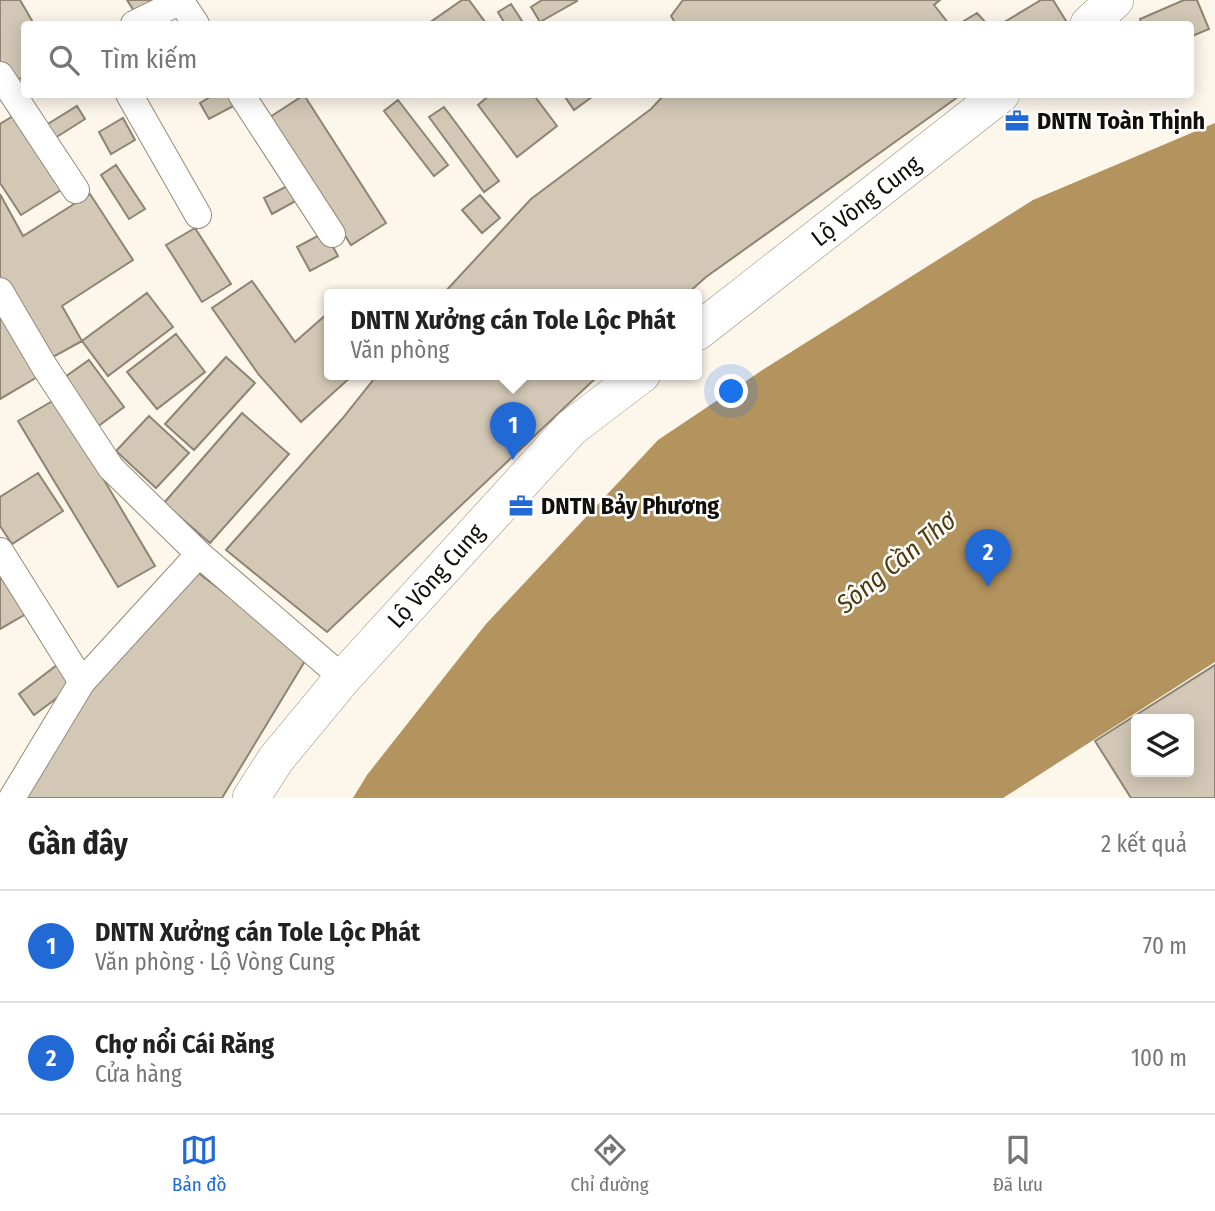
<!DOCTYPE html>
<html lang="vi">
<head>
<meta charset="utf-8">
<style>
  body { margin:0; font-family:"Fira Sans Condensed",sans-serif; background:#f2f2f2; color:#222 }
  .controls { position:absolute; right:21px; bottom:21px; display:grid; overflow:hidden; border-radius:7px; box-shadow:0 4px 18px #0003 }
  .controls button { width:63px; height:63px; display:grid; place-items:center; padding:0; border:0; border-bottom:2px solid #e0e0e0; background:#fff; color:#222; font:35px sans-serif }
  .you { position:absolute; left:732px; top:392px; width:24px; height:24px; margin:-18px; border:5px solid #fff; border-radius:50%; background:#1a73e8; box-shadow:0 0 0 10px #1a73e833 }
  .badge { display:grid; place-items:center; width:46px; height:46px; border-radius:50%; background:#2169d5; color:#fff; font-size:23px; font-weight:700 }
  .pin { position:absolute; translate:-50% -58px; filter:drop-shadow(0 2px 4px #0008) }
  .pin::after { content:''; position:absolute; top:37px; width:24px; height:21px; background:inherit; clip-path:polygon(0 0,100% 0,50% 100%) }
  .popup { position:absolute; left:324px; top:289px; width:378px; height:91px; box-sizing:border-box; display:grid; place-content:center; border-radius:7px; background:#fff; filter:drop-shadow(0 2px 5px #0005); font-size:23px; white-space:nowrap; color:#767676 }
  .popup b { font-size:26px; color:#222 }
  .popup::after { content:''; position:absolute; left:50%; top:100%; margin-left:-14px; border:14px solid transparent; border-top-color:#fff }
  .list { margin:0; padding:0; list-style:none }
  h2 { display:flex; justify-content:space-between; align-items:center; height:91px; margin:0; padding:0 28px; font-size:30px }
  h2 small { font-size:23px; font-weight:400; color:#767676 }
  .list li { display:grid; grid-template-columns:46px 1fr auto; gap:21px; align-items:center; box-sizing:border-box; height:112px; padding:0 28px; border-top:2px solid #e0e0e0 }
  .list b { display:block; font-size:26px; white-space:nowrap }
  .list p { margin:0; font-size:23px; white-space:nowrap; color:#767676 }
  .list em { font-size:23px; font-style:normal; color:#767676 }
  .icon { flex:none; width:38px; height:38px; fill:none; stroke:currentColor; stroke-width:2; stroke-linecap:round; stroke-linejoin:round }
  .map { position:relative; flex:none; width:1215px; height:798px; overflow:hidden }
  .search { position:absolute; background:#fff; box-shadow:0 4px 18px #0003; left:21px; right:21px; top:21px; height:77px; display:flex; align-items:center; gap:18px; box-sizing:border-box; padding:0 24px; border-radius:7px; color:#767676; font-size:26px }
  .sheet { height:315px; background:#fff }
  nav { display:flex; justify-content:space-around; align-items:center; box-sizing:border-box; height:98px; border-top:2px solid #e0e0e0; background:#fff; font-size:19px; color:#767676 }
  nav a { display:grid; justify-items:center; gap:4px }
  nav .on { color:#2169d5 }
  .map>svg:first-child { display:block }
</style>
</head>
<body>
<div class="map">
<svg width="1215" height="798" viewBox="0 0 1215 798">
  <rect width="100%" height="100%" fill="#fdf6eb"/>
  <path fill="#b3935e" d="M 1215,123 L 1215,662 L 1003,798 L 353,798 L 367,775 L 486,624 L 658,440 L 764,369 L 1033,200 Z"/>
  <path fill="#d3c8b6" stroke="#8f8474" stroke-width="2" fill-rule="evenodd" d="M 0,0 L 20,0 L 34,24 L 24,24 L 24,76 L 8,86 L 0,72 Z
    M 127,0 L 163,0 L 137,16 Z
    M 462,0 L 469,0 L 485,22 L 481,24 L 435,24 L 432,21 Z
    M 542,0 L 576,0 L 577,1 L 540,22 L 531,7 Z
    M 683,0 L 940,0 L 934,5 L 949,24 L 676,24 L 671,16 Z
    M 1041,0 L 1053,0 L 1068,24 L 1001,24 Z
    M 1184,0 L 1197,0 L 1209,29 L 1190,37 L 1190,24 L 1142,24 L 1140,19 Z
    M 511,4 L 524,24 L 505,24 L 498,12 Z
    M 977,13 L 987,24 L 959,24 Z
    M 215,94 L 234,94 L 239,103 L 209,119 L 200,103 Z
    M 491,94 L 533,94 L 557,126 L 517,157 L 478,105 Z
    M 563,94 L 596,94 L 574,110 Z
    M 665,94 L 962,94 L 706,277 L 687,294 L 443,294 L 531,199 L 651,109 Z
    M 304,95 L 386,223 L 351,245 L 270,117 Z
    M 398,100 L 448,165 L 434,176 L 384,111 Z
    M 77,106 L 85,119 L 52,140 L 43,127 Z
    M 444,107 L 499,181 L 484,192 L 429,117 Z
    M 18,113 L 66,187 L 21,215 L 0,183 L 0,124 Z
    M 123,118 L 135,140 L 111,154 L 99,132 Z
    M 116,165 L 145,209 L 129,219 L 101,175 Z
    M 293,183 L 301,198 L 272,214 L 264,198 Z
    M 0,194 L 23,236 L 90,194 L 133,260 L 62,306 L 82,341 L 44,362 L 0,283 Z
    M 480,195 L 500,218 L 482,233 L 462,210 Z
    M 195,228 L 231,284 L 202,302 L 166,245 Z
    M 325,232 L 338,256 L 310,271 L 297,247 Z
    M 252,281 L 295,342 L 328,313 L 329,374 L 354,374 L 301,422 L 259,375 L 212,308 Z
    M 147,293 L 173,327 L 108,376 L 82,341 Z
    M 0,310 L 39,376 L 0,399 Z
    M 176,334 L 205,372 L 157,409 L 127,372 Z
    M 226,357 L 255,383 L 194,450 L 165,424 Z
    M 89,360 L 124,407 L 93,430 L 58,382 Z
    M 378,374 L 600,374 L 327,632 L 226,550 L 342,419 Z
    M 56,399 L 155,566 L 118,587 L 18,421 Z
    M 242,413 L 289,454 L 210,543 L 164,503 Z
    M 149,416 L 189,453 L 156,488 L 116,451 Z
    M 38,473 L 63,511 L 12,544 L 0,526 L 0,497 Z
    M 193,569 L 308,656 L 222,798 L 20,798 L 120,648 Z
    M 0,573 L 26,614 L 0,629 Z
    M 57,665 L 73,686 L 34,715 L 19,694 Z
    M 1215,665 L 1215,798 L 1131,798 L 1095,741 ZM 1136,719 L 1189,719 L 1189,772 L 1136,772 Z"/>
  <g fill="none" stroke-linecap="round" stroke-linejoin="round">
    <g stroke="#958b7a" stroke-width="28">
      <path id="minor" d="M 180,0 L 196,24
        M 134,24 L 181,1
        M 0,75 L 76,190
        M 129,94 L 198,215
        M 241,94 L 332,234
        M 0,291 L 44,366 L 111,468 L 199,554 L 343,678
        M 0,551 L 82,682
        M 12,798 L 82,682 L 199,554"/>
    </g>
    <g stroke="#958b7a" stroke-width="38">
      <path id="secondary" d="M 1089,24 L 1115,0
        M 697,332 L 1001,94
        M 251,798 L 276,759 L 343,678 L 571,428 L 642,374"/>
    </g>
    <use href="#minor" stroke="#fff" stroke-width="26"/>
    <use href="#secondary" stroke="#fff" stroke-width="37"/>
  </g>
  <defs>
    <g id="office-bare" transform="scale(1.89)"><path d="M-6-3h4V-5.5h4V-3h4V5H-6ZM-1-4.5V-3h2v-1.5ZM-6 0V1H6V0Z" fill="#2169d5" stroke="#fff" stroke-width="2.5" paint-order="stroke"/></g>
  </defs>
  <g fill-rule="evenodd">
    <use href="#office-bare" x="1017" y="121"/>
    <use href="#office-bare" x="521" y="506"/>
  </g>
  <g text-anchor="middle" stroke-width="5" stroke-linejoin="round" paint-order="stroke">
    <g font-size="24" font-weight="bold" fill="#120e08" stroke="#fff" text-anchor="start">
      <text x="1037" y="129">DNTN Toàn Thịnh</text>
      <text x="541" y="514">DNTN Bảy Phương</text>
    </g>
    <g font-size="24" fill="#120e08" stroke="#fff">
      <text transform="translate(866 201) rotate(-38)" y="8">Lộ Vòng Cung</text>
      <text transform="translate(436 576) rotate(-48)" y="8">Lộ Vòng Cung</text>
    </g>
    <g font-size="26" font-style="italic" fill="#523a0f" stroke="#fff">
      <text transform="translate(896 562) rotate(-39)" y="9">Sông Cần Thơ</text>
    </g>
  </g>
</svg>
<div class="controls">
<button><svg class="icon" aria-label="layers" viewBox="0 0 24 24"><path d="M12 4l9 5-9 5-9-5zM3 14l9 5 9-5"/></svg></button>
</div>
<div class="you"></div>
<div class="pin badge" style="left:513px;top:460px">1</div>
<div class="popup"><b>DNTN Xưởng cán Tole Lộc Phát</b>Văn phòng</div>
<div class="pin badge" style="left:988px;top:587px">2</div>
<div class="search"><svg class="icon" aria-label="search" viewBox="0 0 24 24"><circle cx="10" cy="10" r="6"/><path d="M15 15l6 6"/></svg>Tìm kiếm</div>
</div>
<section class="sheet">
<h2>Gần đây<small>2 kết quả</small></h2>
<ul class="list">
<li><span class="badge">1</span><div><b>DNTN Xưởng cán Tole Lộc Phát</b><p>Văn phòng · Lộ Vòng Cung</p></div><em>70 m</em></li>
<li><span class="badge">2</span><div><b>Chợ nổi Cái Răng</b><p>Cửa hàng</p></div><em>100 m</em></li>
</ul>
</section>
<nav>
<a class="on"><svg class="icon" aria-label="map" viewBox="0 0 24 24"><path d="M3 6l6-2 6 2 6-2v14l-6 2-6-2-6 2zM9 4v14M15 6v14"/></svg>Bản đồ</a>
<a><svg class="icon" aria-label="directions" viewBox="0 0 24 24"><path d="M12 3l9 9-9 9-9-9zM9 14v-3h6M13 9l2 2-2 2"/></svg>Chỉ đường</a>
<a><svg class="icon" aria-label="saved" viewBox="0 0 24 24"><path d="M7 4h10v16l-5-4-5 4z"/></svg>Đã lưu</a>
</nav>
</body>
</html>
